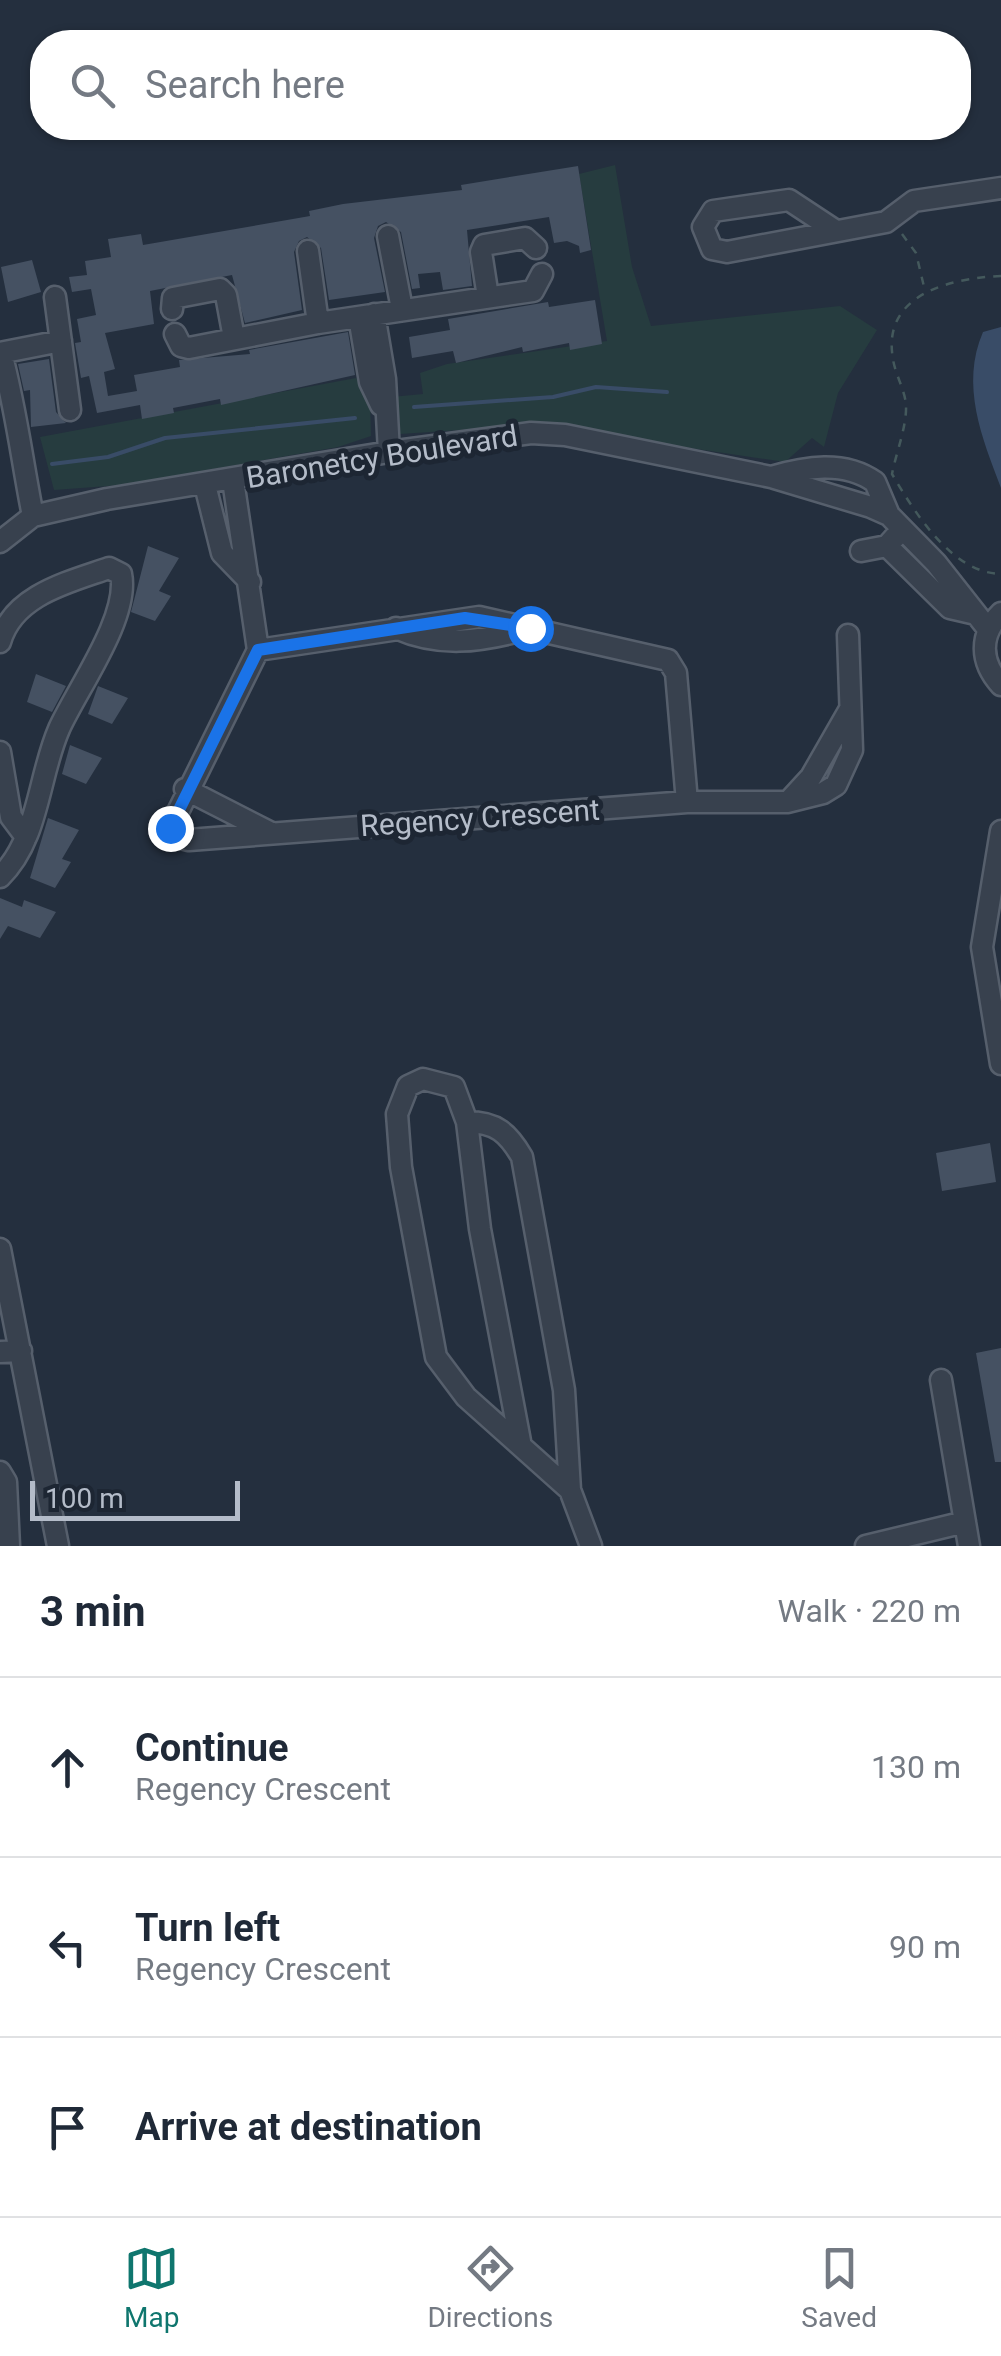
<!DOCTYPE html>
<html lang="en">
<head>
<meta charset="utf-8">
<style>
  body { margin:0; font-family:Roboto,sans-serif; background:#f2f2f3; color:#1f2937 }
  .scale { position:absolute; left:30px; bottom:25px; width:210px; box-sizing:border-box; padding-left:10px; border:5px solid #b4bcc9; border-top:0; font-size:28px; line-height:35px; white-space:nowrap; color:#b4bcc9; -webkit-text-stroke:8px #1d2633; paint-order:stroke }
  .stop { position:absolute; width:30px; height:30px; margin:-22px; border:8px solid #1a73e8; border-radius:50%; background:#fff }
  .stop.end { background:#1a73e8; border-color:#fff; box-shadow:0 2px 10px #0008 }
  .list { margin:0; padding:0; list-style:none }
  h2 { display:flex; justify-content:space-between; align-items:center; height:130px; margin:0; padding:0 40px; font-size:42px }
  h2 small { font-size:32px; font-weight:400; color:#747a83 }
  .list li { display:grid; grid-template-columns:65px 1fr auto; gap:30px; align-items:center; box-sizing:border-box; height:180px; padding:0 40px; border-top:2px solid #e0e1e3 }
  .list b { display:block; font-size:38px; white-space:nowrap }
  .list p { margin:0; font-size:32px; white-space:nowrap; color:#747a83 }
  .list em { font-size:32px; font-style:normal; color:#747a83 }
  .icon { flex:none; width:55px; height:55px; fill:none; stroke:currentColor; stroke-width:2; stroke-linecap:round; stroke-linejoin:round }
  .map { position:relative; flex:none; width:1001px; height:1546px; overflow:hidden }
  .search { position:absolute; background:#fff; box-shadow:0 2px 8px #0004; left:30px; right:30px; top:30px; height:110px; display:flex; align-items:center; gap:25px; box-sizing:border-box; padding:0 35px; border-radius:40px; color:#747a83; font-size:38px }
  .sheet { height:670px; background:#fff }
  nav { display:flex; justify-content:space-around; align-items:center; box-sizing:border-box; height:140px; border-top:2px solid #e0e1e3; background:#fff; font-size:28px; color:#747a83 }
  nav a { display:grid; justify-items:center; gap:5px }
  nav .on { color:#0f766e }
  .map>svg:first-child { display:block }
</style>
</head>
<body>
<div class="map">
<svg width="1001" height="1546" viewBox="0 0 1001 1546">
  <rect width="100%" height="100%" fill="#242f3e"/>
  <path fill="#263c3f" d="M 615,165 L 632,267 L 651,326 L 840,306 L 877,330 L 838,393 L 824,447 L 812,438 L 785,462 L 536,425 L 400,434 L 391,397 L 423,394 L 420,373 L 447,364 L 607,341 L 579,174 Z
    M 356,378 L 370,399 L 371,436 L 338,447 L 122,485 L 54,490 L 40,437 Z"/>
  <path fill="#394c67" d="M 1001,327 L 1001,488 C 982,438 960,385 983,332 Z"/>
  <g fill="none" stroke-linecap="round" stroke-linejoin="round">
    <path stroke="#394c67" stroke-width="4" d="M 414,407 L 553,397 L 596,387 L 667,392
      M 52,464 L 108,457 L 165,438 L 355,418"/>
  </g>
  <path fill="#455162" d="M 578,166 L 591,250 L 580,253 L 579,246 L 567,241 L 554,243 L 549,217 L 467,230 L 472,286 L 443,290 L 440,272 L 418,274 L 420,288 L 412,289 L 401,232 L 386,222 L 378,226 L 374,238 L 385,292 L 329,300 L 321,248 L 307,237 L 299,241 L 294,252 L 302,310 L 245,323 L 232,275 L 150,291 L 154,324 L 105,333 L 115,369 L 104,372 L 108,396 L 137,391 L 134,375 L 180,367 L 179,360 L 250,354 L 249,350 L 348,332 L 355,375 L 221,405 L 220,399 L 173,408 L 174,413 L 142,419 L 140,405 L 97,413 L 89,376 L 81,378 L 75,343 L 81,342 L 77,319 L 96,315 L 91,289 L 72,292 L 69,277 L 87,275 L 85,261 L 111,257 L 108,239 L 141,234 L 143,245 L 310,216 L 309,211 L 343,204 L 462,190 L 461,185 Z
    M 32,260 L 41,292 L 8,302 L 1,267 Z
    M 595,300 L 602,344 L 570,350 L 569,343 L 523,352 L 522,347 L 456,363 L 453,351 L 412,358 L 409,337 L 450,330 L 448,319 L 548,302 L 549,307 Z
    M 49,359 L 56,412 L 66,423 L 31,427 L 30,390 L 24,391 L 18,364 Z
    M 148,546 L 179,558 L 159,591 L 171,596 L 155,621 L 131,612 Z
    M 36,674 L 66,686 L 52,712 L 27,702 Z
    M 98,686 L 128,698 L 112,724 L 88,714 Z
    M 70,745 L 102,758 L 86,784 L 62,774 Z
    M 48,818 L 79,830 L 62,859 L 71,862 L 55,888 L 30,878 Z
    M 0,898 L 22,907 L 24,900 L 56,912 L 40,938 L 8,926 L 0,939 Z
    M 990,1143 L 996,1182 L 942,1191 L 936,1153 Z
    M 1001,1348 L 1001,1462 L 995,1462 L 976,1353 Z"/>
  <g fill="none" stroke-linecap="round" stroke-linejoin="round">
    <g stroke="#565f6c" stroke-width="25">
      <path id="minor" d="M 836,231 L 789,200 L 713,211 L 703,227 L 712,249 L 727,252 L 886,222 L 914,201 L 1001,188
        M 388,236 L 402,309
        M 308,251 L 318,323
        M 55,297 L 70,410
        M 488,297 L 481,252 L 484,245 L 525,238 L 536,248
        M 172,309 L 173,298 L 220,289 L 226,295 L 234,338
        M 374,314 L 385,379 L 389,452
        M 359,317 L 370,382 L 381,405
        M 175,334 L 181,346 L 189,348 L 318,323 L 533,291 L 542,274
        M 0,353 L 61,341
        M 1,353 C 16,408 22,461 33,516
        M 771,477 C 805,467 844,460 875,482 L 889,515
        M 233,480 L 258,650
        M 205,485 L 222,553 L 250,582
        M 0,542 L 33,516 L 107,499 L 389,452 L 531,433 L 565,435 L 771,477 L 871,507 L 889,515 L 936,563 L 988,629
        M 887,546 L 950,608 L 976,614
        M 861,551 L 887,546 L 895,537
        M 1001,613 C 979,635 980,662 1001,685
        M 396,628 C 439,647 479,642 523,630
        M 0,642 C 13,595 69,582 109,568 L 121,574 C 130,617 77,689 59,729 C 38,777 39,839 0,877
        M 0,752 L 11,817 L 26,837
        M 185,789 L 271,833
        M 789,801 L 811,777 L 850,709
        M 687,802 L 676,673 L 668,660 L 479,617 L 258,650 L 170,828 L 177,837 L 189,840 L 687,802 L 787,802 L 823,793 L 836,785 L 852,750 L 848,635
        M 1001,831 L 982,947 L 1001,1064
        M 467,1122 C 496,1122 508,1133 522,1157 L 564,1390 L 570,1490
        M 0,1249 L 58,1546
        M 0,1352 L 21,1351
        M 941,1380 L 969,1546
        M 520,1441 L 480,1229 L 467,1122 L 454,1087 L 423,1079 L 408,1086 L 397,1114 L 401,1167 L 436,1357 L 466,1397 L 570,1490 L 591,1546
        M 0,1472 L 6,1482 L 9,1546
        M 866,1546 L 965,1522"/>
    </g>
    <path stroke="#44595c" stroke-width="2.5" stroke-dasharray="8 8" stroke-linecap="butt" d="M 902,234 L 916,253 L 925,291
      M 1001,276 C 953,278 881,293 893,359 C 895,374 905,390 906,405 C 907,426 896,453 892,474 C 915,513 952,573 1001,574"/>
    <use href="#minor" stroke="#38414e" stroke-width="20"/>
  </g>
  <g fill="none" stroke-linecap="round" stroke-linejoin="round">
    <path stroke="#1a73e8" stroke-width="12" d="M 170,828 L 258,650 L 465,618 L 530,628"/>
  </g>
  <g text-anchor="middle" stroke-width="10" stroke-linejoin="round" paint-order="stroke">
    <g font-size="30" fill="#b4bcc9" stroke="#1d2633">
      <text transform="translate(382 457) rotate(-9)" y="10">Baronetcy Boulevard</text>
      <text transform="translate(480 818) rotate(-4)" y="10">Regency Crescent</text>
    </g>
  </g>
</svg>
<div class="scale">100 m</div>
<div class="stop" style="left:530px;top:628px"></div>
<div class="stop end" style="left:170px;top:828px"></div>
<div class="search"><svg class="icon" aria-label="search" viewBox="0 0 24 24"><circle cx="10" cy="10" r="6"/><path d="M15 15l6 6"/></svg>Search here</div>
</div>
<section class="sheet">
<h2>3 min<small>Walk · 220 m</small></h2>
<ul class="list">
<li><svg class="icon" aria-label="ahead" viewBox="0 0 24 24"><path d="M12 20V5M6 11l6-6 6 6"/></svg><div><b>Continue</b><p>Regency Crescent</p></div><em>130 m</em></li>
<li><svg class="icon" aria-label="left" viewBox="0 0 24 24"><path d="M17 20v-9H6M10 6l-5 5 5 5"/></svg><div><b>Turn left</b><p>Regency Crescent</p></div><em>90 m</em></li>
<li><svg class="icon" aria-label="arrive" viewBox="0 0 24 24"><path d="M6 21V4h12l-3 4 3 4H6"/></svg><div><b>Arrive at destination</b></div></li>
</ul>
</section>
<nav>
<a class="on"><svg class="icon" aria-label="map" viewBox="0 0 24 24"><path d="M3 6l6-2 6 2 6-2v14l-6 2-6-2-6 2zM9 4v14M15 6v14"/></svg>Map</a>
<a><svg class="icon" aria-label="directions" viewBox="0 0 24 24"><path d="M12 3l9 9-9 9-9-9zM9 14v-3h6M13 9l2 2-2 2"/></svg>Directions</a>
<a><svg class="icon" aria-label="saved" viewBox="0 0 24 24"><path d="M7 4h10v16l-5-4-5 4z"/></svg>Saved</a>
</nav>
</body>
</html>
